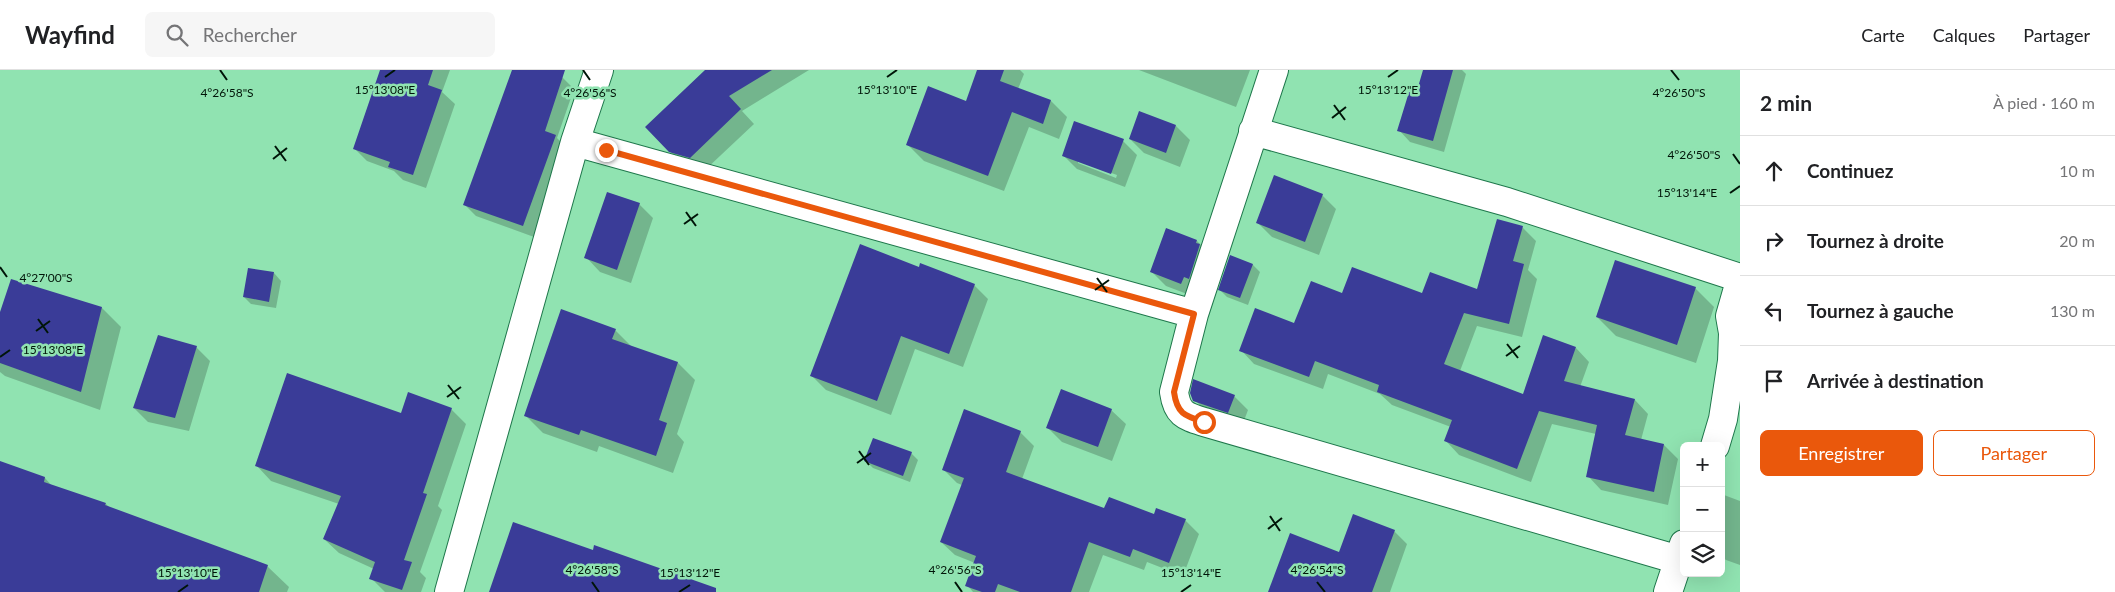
<!DOCTYPE html>
<html lang="fr">
<head>
<meta charset="utf-8">
<style>
  body { margin:0; font-family:Lato,sans-serif; background:#f6f6f6; color:#202124 }
  .controls { position:absolute; right:15px; bottom:15px; display:grid; overflow:hidden; border-radius:8px; box-shadow:0 5px 20px #0002 }
  .controls button { width:45px; height:45px; display:grid; place-items:center; padding:0; border:0; border-bottom:1px solid #e0e0e0; background:#fff; color:#202124; font:25px sans-serif }
  .stop { position:absolute; width:15px; height:15px; margin:-11px; border:4px solid #ea580c; border-radius:50%; background:#fff }
  .stop.end { background:#ea580c; border-color:#fff; box-shadow:0 1px 5px #0008 }
  .list { margin:0; padding:0; list-style:none }
  h2 { display:flex; justify-content:space-between; align-items:center; height:65px; margin:0; padding:0 20px; font-size:21px }
  h2 small { font-size:16px; font-weight:400; color:#757577 }
  .list li { display:grid; grid-template-columns:32px 1fr auto; gap:15px; align-items:center; box-sizing:border-box; height:70px; padding:0 20px; border-top:1px solid #e0e0e0 }
  .list b { display:block; font-size:19px; white-space:nowrap }
  .list em { font-size:16px; font-style:normal; color:#757577 }
  .actions { display:flex; gap:10px; padding:15px 20px }
  .actions a { flex:1; padding:11px 0; border:1px solid #ea580c; border-radius:8px; text-align:center; font-size:18px; color:#ea580c }
  .actions .main { background:#ea580c; color:#fff }
  .icon { flex:none; width:28px; height:28px; fill:none; stroke:currentColor; stroke-width:2; stroke-linecap:round; stroke-linejoin:round }
  .map { position:relative; flex:none; width:1740px; height:522px; overflow:hidden }
  header { display:flex; align-items:center; gap:30px; box-sizing:border-box; height:70px; padding:0 25px; background:#fff; border-bottom:1px solid #e0e0e0 }
  header strong { font-size:24px }
  nav { display:flex; gap:28px; margin-inline-start:auto; font-size:18px }
  .search { width:350px; height:45px; background:#f6f6f6; display:flex; align-items:center; gap:12px; box-sizing:border-box; padding:0 18px; border-radius:8px; color:#757577; font-size:19px }
  main { display:flex }
  aside { flex:1; background:#fff }
  .map>svg:first-child { display:block }
</style>
</head>
<body>
<header>
<strong>Wayfind</strong>
<div class="search"><svg class="icon" aria-label="search" viewBox="0 0 24 24"><circle cx="10" cy="10" r="6"/><path d="M15 15l6 6"/></svg>Rechercher</div>
<nav><a>Carte</a><a>Calques</a><a>Partager</a></nav>
</header>
<main>
<div class="map">
<svg width="1740" height="522" viewBox="0 0 1740 522">
  <rect width="100%" height="100%" fill="#90e3b1"/>
  <path fill="#0003" fill-rule="evenodd" d="M 381,0 L 450,0 L 442,22 L 455,34 L 426,118 L 403,110 L 394,101 L 367,91 L 354,78 Z
    M 513,0 L 541,0 L 562,7 L 574,19 L 557,68 L 566,77 L 534,167 L 476,146 L 465,135 Z
    M 706,0 L 809,0 L 742,41 L 754,54 L 704,101 L 684,96 L 647,57 Z
    M 978,0 L 1020,0 L 1024,4 L 1018,19 L 1051,31 L 1067,47 L 1059,69 L 1029,57 L 1004,121 L 924,91 L 908,75 L 967,32 Z
    M 1139,0 L 1250,0 L 1236,37 Z
    M 1424,0 L 1462,0 L 1466,4 L 1444,82 L 1410,72 L 1399,60 L 1417,26 Z
    M 1176,56 L 1190,70 L 1180,97 L 1144,83 L 1130,69 Z
    M 1123,71 L 1137,85 L 1125,117 L 1077,99 L 1063,85 ZM 1078,91 L 1117,105 L 1116,108 L 1078,93 Z
    M 1322,125 L 1336,139 L 1319,185 L 1272,167 L 1258,153 Z
    M 639,134 L 653,148 L 631,213 L 600,202 L 586,187 Z
    M 1522,157 L 1536,171 L 1528,200 L 1537,209 L 1522,267 L 1477,256 L 1460,301 L 1524,325 L 1576,278 L 1589,292 L 1580,317 L 1635,330 L 1648,344 L 1641,370 L 1664,375 L 1678,389 L 1668,435 L 1601,420 L 1588,406 L 1596,364 L 1552,354 L 1531,412 L 1459,385 L 1446,371 L 1451,357 L 1392,335 L 1380,324 L 1328,304 L 1323,319 L 1254,294 L 1241,280 L 1295,255 L 1343,224 L 1423,224 L 1478,221 Z
    M 1197,171 L 1211,185 L 1195,227 L 1166,216 L 1152,202 Z
    M 1230,187 L 1253,195 L 1260,202 L 1248,235 L 1227,227 L 1220,220 Z
    M 920,198 L 974,215 L 988,229 L 963,297 L 915,279 L 891,345 L 826,320 L 812,306 Z
    M 274,203 L 281,211 L 276,238 L 251,234 L 244,227 Z
    M 12,210 L 102,238 L 121,257 L 100,340 L 5,306 L 0,302 L 0,246 Z
    M 1695,218 L 1714,237 L 1696,293 L 1616,266 L 1597,247 Z
    M 615,260 L 632,277 L 678,293 L 695,310 L 677,364 L 684,372 L 673,403 L 599,376 L 597,382 L 543,363 L 526,346 Z
    M 196,277 L 210,291 L 189,361 L 148,352 L 134,338 Z
    M 1234,326 L 1248,340 L 1242,356 L 1210,346 L 1196,331 Z
    M 451,339 L 466,354 L 438,436 L 442,440 L 420,502 L 426,508 L 421,522 L 385,522 L 371,508 L 374,499 L 339,483 L 324,469 L 339,434 L 271,411 L 257,396 L 402,345 Z
    M 1111,340 L 1126,354 L 1112,391 L 1062,372 L 1048,358 Z
    M 1020,362 L 1034,376 L 1022,409 L 1105,440 L 1185,450 L 1199,464 L 1183,506 L 1147,492 L 1144,500 L 1103,485 L 1089,522 L 973,522 L 967,515 L 975,493 L 955,485 L 941,472 L 962,415 L 957,413 L 943,399 Z
    M 911,383 L 918,390 L 910,412 L 873,398 L 866,391 Z
    M 0,393 L 45,408 L 52,416 L 106,434 L 110,438 L 267,496 L 289,517 L 287,522 L 0,522 Z
    M 1724,425 L 1740,431 L 1740,495 L 1726,490 L 1721,486 L 1721,434 Z
    M 1394,461 L 1407,474 L 1390,522 L 1270,522 L 1340,484 Z"/>
  <path fill="#3a3c98" d="M 380,0 L 433,0 L 428,15 L 442,20 L 413,105 L 388,97 L 390,92 L 353,79 Z
    M 512,0 L 565,0 L 545,61 L 556,65 L 523,156 L 463,135 Z
    M 705,0 L 772,0 L 729,26 L 741,39 L 690,88 L 669,82 L 645,57 Z
    M 977,0 L 1004,0 L 1000,11 L 1051,30 L 1043,54 L 1012,42 L 988,106 L 906,75 L 928,16 L 966,31 Z
    M 1423,0 L 1453,0 L 1433,71 L 1397,61 L 1409,22 L 1416,24 Z
    M 1139,41 L 1176,55 L 1166,83 L 1129,69 Z
    M 1074,51 L 1124,69 L 1111,104 L 1062,86 Z
    M 1274,105 L 1323,124 L 1305,172 L 1256,153 Z
    M 607,122 L 640,133 L 617,200 L 584,188 Z
    M 1497,149 L 1523,156 L 1513,191 L 1524,194 L 1509,254 L 1464,243 L 1444,294 L 1523,324 L 1543,265 L 1576,277 L 1564,311 L 1635,329 L 1625,365 L 1664,374 L 1654,422 L 1586,407 L 1597,355 L 1539,341 L 1517,399 L 1444,371 L 1452,350 L 1377,322 L 1379,315 L 1315,291 L 1309,307 L 1239,281 L 1255,238 L 1294,253 L 1311,211 L 1342,223 L 1352,197 L 1422,223 L 1430,202 L 1477,219 Z
    M 1166,158 L 1197,170 L 1196,173 L 1200,174 L 1189,209 L 1184,207 L 1181,214 L 1150,202 Z
    M 860,174 L 919,197 L 920,193 L 975,214 L 949,284 L 901,266 L 877,331 L 810,306 Z
    M 1230,185 L 1253,194 L 1240,228 L 1218,220 Z
    M 1615,190 L 1696,217 L 1677,275 L 1596,247 Z
    M 248,198 L 274,202 L 269,232 L 243,227 Z
    M 11,209 L 102,237 L 81,322 L 0,293 L 0,242 Z
    M 561,239 L 616,259 L 612,269 L 678,292 L 659,350 L 667,353 L 656,386 L 581,360 L 579,365 L 524,346 Z
    M 158,265 L 197,276 L 175,348 L 133,338 Z
    M 287,303 L 401,343 L 408,322 L 452,338 L 423,423 L 427,424 L 404,490 L 412,492 L 402,520 L 369,509 L 375,492 L 323,469 L 341,426 L 255,396 Z
    M 1193,309 L 1235,325 L 1228,343 L 1193,331 L 1190,323 Z
    M 1061,319 L 1112,339 L 1098,377 L 1046,358 Z
    M 964,339 L 1021,361 L 1006,402 L 1104,438 L 1109,427 L 1154,444 L 1156,438 L 1186,449 L 1169,493 L 1133,479 L 1130,487 L 1089,472 L 1071,522 L 1020,522 L 998,514 L 995,522 L 982,522 L 965,516 L 976,486 L 940,472 L 964,408 L 942,400 Z
    M 873,368 L 912,382 L 903,406 L 864,391 Z
    M 0,391 L 45,407 L 44,412 L 106,433 L 105,435 L 268,495 L 259,522 L 0,522 Z
    M 1353,444 L 1395,460 L 1372,522 L 1268,522 L 1290,463 L 1339,482 Z
    M 513,452 L 593,480 L 594,475 L 716,518 L 716,522 L 489,522 Z"/>
  <g fill="none" stroke-linecap="round" stroke-linejoin="round">
    <g stroke="#1e774b" stroke-width="30">
      <path id="minor" d="M 1274,0 L 1194,244 L 1174,322 C 1177,344 1185,346 1204,352 L 1679,490
        M 1253,61 L 1507,132 L 1740,208
        M 575,72 L 1194,244
        M 1715,376 L 1723,349 L 1732,291 L 1733,263 L 1730,246 L 1740,211
        M 449,522 L 575,72 L 599,0
        M 1668,522 L 1684,474"/>
    </g>
    <use href="#minor" stroke="#fff" stroke-width="28"/>
  </g>
  <g fill="none" stroke-linecap="round" stroke-linejoin="round">
    <path stroke="#ea580c" stroke-width="6" d="M 606,80 L 1194,244 L 1174,322 C 1177,344 1185,346 1204,352"/>
  </g>
  <path fill="none" stroke="#001508" stroke-width="2" d="M 220,0 L 227,10M 583,0 L 590,10M 1671,0 L 1679,10M 385,7 L 395,0M 887,7 L 897,0M 1388,7 L 1398,0M 1334,35 L 1345,50M 1332,48 L 1346,37M 275,76 L 286,91M 1733,84 L 1740,94M 273,89 L 287,78M 1730,123 L 1740,116M 686,142 L 696,156M 684,154 L 698,144M 0,197 L 7,207M 1097,208 L 1107,222M 1095,220 L 1109,210M 38,249 L 48,263M 36,261 L 50,251M 1507,274 L 1518,288M 1506,286 L 1520,276M 0,287 L 10,280M 448,315 L 459,329M 447,327 L 461,317M 859,381 L 869,395M 857,393 L 871,383M 1270,446 L 1280,461M 1268,459 L 1282,448M 592,512 L 599,522M 955,512 L 962,522M 1317,512 L 1325,522M 178,522 L 188,515M 679,522 L 690,515M 1181,522 L 1191,515"/>
  <g font-size="12" text-anchor="middle" fill="#001508" stroke="#90e3b1" stroke-width="5" stroke-linejoin="round" paint-order="stroke">
    <text x="385" y="24">15°13'08"E</text>
    <text x="887" y="24">15°13'10"E</text>
    <text x="1388" y="24">15°13'12"E</text>
    <text x="227" y="27">4°26'58"S</text>
    <text x="590" y="27">4°26'56"S</text>
    <text x="1679" y="27">4°26'50"S</text>
    <text x="1694" y="89">4°26'50"S</text>
    <text x="1687" y="127">15°13'14"E</text>
    <text x="46" y="212">4°27'00"S</text>
    <text x="53" y="284">15°13'08"E</text>
    <text x="592" y="504">4°26'58"S</text>
    <text x="955" y="504">4°26'56"S</text>
    <text x="1317" y="504">4°26'54"S</text>
    <text x="188" y="507">15°13'10"E</text>
    <text x="690" y="507">15°13'12"E</text>
    <text x="1191" y="507">15°13'14"E</text>
  </g>
</svg>
<div class="controls">
<button>+</button>
<button>−</button>
<button><svg class="icon" aria-label="layers" viewBox="0 0 24 24"><path d="M12 4l9 5-9 5-9-5zM3 14l9 5 9-5"/></svg></button>
</div>
<div class="stop" style="left:1204px;top:352px"></div>
<div class="stop end" style="left:606px;top:80px"></div>
</div>
<aside>
<h2>2 min<small>À pied · 160 m</small></h2>
<ul class="list">
<li><svg class="icon" aria-label="ahead" viewBox="0 0 24 24"><path d="M12 20V5M6 11l6-6 6 6"/></svg><div><b>Continuez</b></div><em>10 m</em></li>
<li><svg class="icon" aria-label="right" viewBox="0 0 24 24"><path d="M7 20v-9h11M14 6l5 5-5 5"/></svg><div><b>Tournez à droite</b></div><em>20 m</em></li>
<li><svg class="icon" aria-label="left" viewBox="0 0 24 24"><path d="M17 20v-9H6M10 6l-5 5 5 5"/></svg><div><b>Tournez à gauche</b></div><em>130 m</em></li>
<li><svg class="icon" aria-label="arrive" viewBox="0 0 24 24"><path d="M6 21V4h12l-3 4 3 4H6"/></svg><div><b>Arrivée à destination</b></div></li>
</ul>
<div class="actions"><a class="main">Enregistrer</a><a>Partager</a></div>
</aside>
</main>
</body>
</html>
